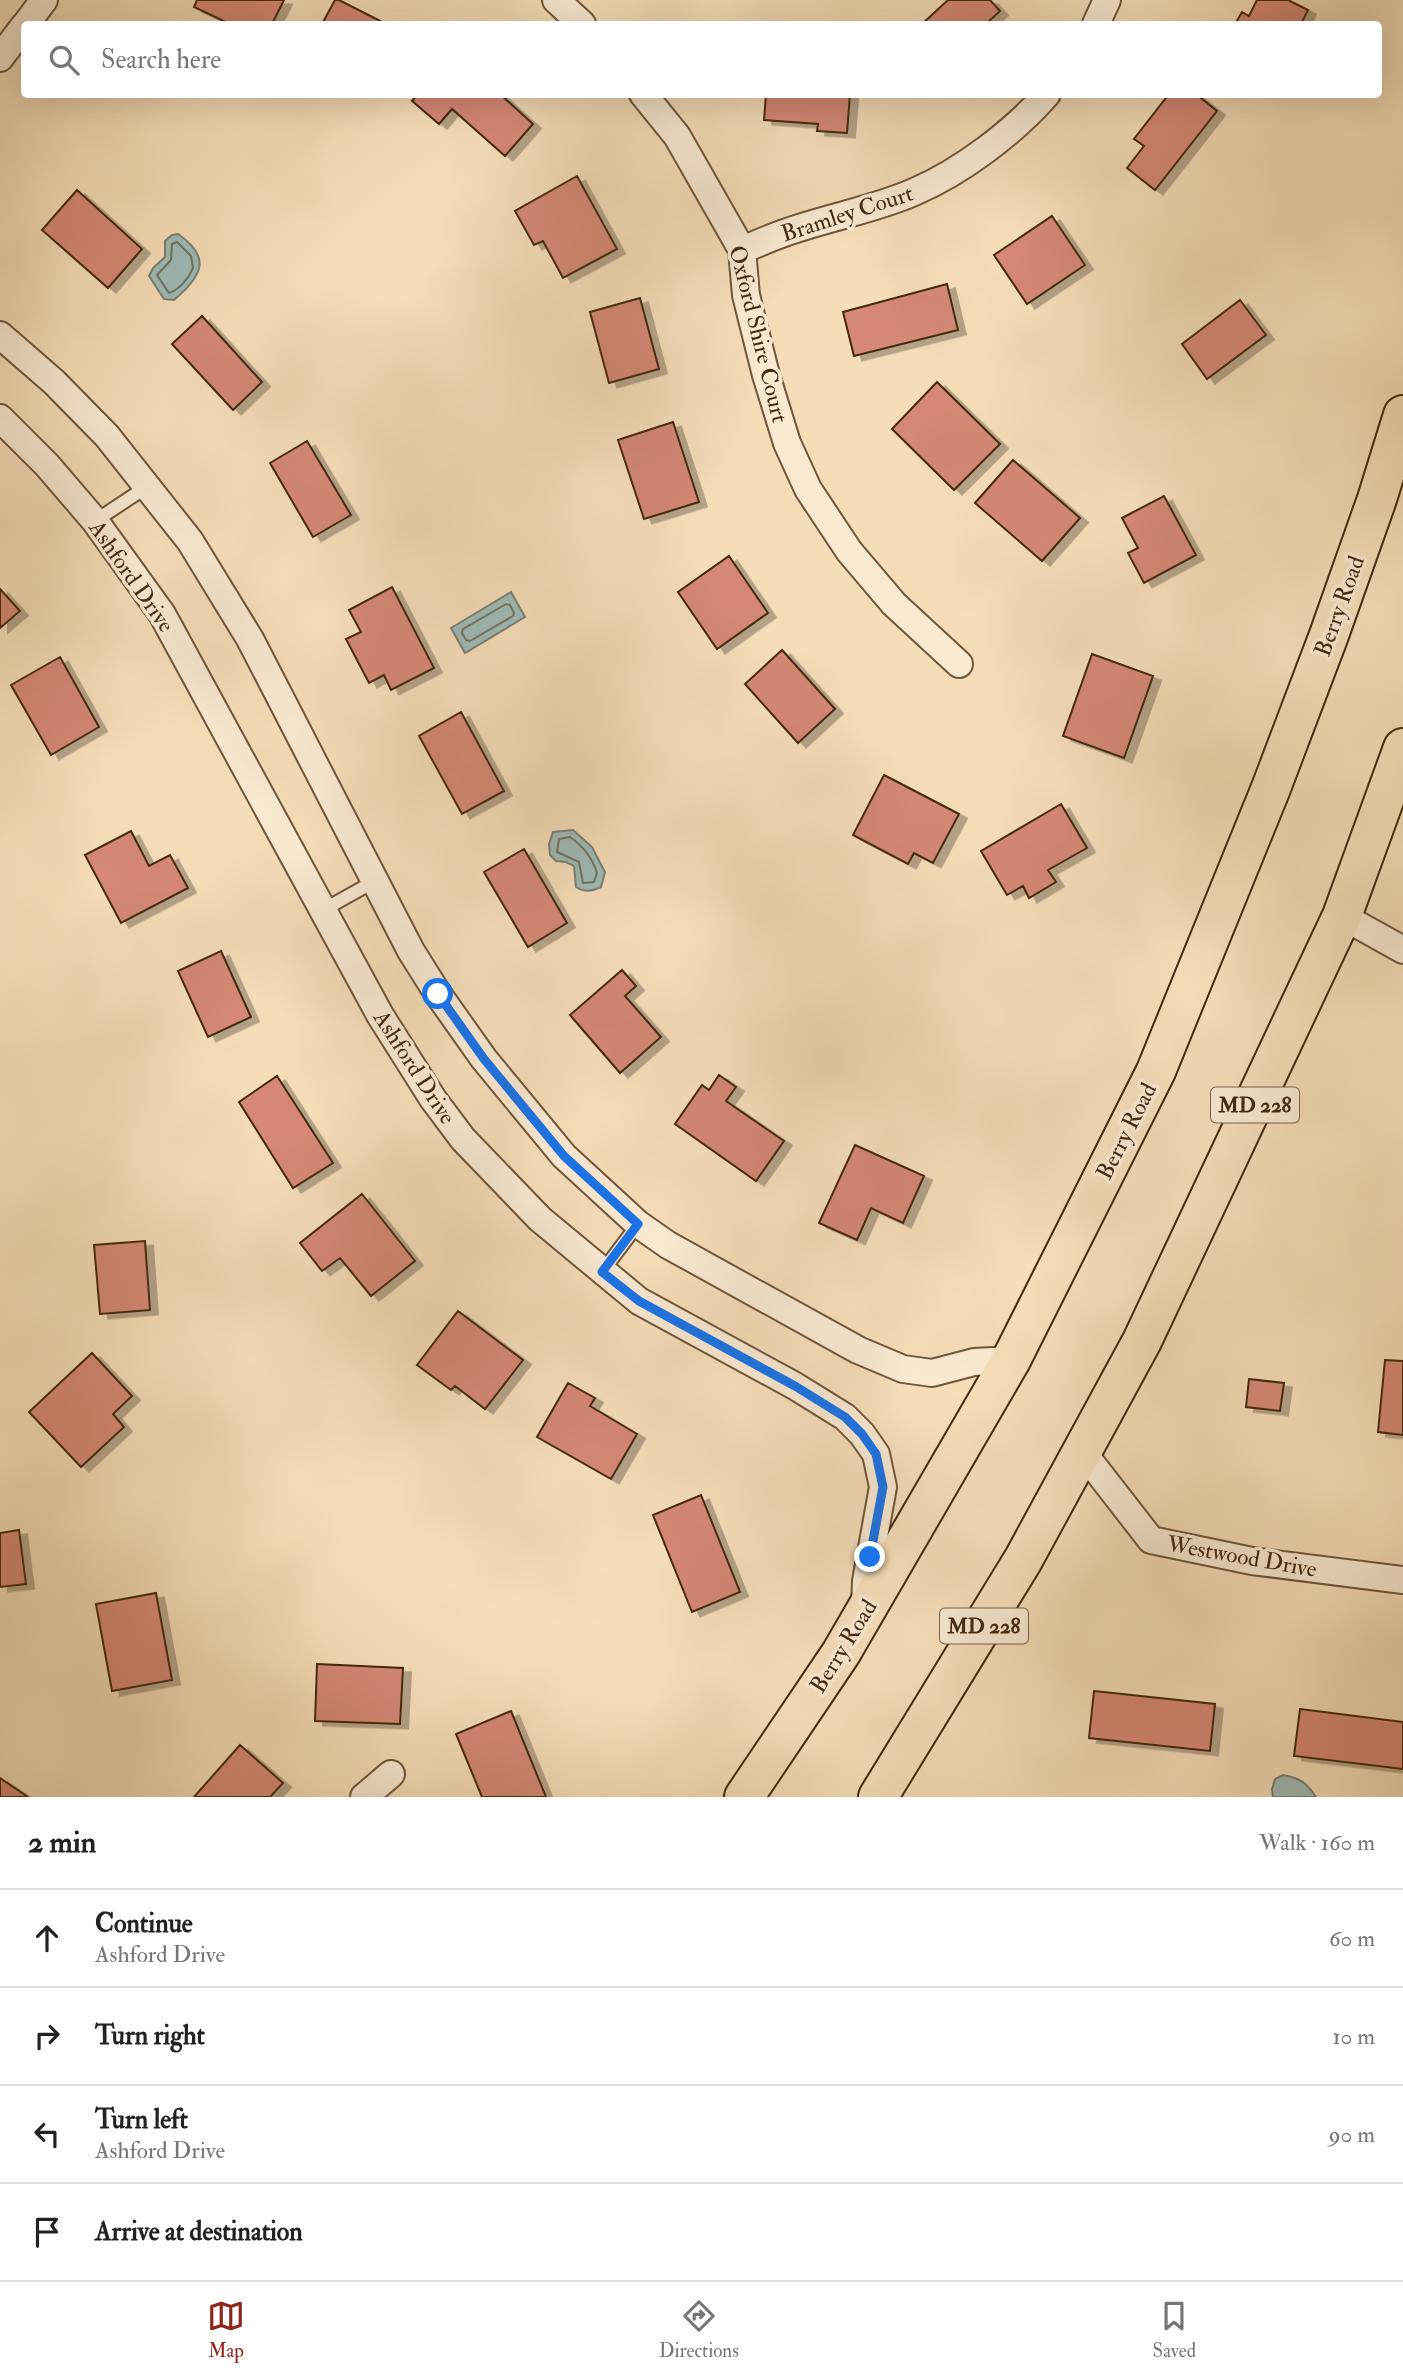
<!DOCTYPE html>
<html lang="en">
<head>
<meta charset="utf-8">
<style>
  body { margin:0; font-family:"IM FELL Double Pica",serif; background:#f6f6f6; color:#222 }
  .stop { position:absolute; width:21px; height:21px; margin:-16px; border:5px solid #1a73e8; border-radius:50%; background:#fff }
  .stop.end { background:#1a73e8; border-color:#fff; box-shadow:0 2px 7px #0008 }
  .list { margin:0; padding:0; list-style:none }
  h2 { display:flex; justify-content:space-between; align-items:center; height:91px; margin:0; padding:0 28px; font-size:30px }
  h2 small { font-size:23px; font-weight:400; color:#767676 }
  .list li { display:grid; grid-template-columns:46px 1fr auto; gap:21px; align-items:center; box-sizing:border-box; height:98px; padding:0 28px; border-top:2px solid #e0e0e0 }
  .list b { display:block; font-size:26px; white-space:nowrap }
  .list p { margin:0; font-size:23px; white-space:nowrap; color:#767676 }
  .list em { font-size:23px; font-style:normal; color:#767676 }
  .icon { flex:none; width:38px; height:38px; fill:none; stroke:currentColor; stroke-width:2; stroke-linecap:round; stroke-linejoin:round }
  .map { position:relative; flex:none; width:1403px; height:1797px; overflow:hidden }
  .search { position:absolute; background:#fff; box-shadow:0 7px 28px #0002; left:21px; right:21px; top:21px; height:77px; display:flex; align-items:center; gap:18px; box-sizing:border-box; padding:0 24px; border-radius:7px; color:#767676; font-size:26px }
  .sheet { height:483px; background:#fff }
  nav { display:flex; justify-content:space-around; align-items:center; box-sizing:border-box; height:98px; border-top:2px solid #e0e0e0; background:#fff; font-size:19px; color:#767676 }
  nav a { display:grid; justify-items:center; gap:4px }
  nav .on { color:#8f2418 }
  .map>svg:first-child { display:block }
</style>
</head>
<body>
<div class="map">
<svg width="1403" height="1797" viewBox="0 0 1403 1797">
  <defs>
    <filter id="shadow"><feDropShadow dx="8" dy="4.5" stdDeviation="0" flood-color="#0004"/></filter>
  </defs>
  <rect width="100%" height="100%" fill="#f5ddb8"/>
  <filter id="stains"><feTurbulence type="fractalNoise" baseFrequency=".00286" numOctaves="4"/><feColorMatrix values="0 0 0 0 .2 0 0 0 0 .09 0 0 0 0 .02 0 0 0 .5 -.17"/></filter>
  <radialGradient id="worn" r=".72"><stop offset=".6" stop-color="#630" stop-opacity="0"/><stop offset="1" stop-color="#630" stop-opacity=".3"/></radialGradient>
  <path fill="#9fbab7" stroke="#7b8074" stroke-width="2" d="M 178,234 C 213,258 201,277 174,300 L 164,299 L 149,276 L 153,268 L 165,257 L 165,241 L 172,235 Z
    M 511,592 L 525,617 L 465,653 L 451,628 Z
    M 573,830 L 592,847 L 605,872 L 601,887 C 592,891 585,893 576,887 L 574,866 L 566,862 L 556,861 L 550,855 L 549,844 L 553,832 Z
    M 1283,1775 C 1300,1778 1307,1783 1316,1797 L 1273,1797 L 1272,1789 L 1275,1779 Z"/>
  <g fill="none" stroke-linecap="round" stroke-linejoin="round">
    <path stroke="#727264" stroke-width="2" d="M 177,242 L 191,256 L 193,268 C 189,278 179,290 169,293 L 157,275 L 171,260 L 172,244 Z
      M 506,604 L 510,605 L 514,613 L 513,616 L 470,641 L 466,640 L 462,633 L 463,629 Z
      M 570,837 C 583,846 592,857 597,873 L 594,882 L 583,883 L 579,862 L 557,852 L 559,839 Z"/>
  </g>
  <path fill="#d48875" stroke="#442910" stroke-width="2" filter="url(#shadow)" d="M 197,0 L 284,0 L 272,24 L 230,24 L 194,7 Z
    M 335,0 L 339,0 L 386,24 L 322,24 Z
    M 948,0 L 990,0 L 1000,11 L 986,24 L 922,24 Z
    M 1257,0 L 1288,0 L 1308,10 L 1301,24 L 1235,24 L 1242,12 L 1249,16 Z
    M 418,94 L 500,94 L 533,124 L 505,156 L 452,109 L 439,124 L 412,101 Z
    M 766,94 L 850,94 L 847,133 L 817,131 L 818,124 L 764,120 Z
    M 1169,94 L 1196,94 L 1217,111 L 1155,190 L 1127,168 L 1144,146 L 1134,139 Z
    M 577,176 L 617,249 L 563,278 L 543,241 L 534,245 L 515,211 Z
    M 77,190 L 142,249 L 108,288 L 42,230 Z
    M 1052,216 L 1085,265 L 1027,304 L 994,255 Z
    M 947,284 L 958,330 L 854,356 L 843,312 Z
    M 640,298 L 659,369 L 609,383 L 590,312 Z
    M 1240,300 L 1266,335 L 1207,379 L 1182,344 Z
    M 202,316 L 262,382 L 233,410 L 172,344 Z
    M 937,382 L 1000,444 L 954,490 L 892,429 Z
    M 673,422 L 699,502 L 644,519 L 618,440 Z
    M 307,441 L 351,515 L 313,537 L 270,463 Z
    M 1013,460 L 1080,518 L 1042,561 L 975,503 Z
    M 1164,496 L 1196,555 L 1144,583 L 1128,553 L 1138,548 L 1122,518 Z
    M 729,556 L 768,613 L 717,649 L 678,592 Z
    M 392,587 L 434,668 L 391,690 L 384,675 L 369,683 L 346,639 L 361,632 L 349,610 Z
    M 0,589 L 20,611 L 0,628 Z
    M 782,650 L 835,709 L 798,743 L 745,684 Z
    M 1092,654 L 1153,676 L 1124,758 L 1063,736 Z
    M 60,657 L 99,727 L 51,755 L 11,685 Z
    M 461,712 L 504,791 L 462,814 L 419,736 Z
    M 884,775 L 959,814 L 933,863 L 914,853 L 908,864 L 853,835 Z
    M 1061,804 L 1087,848 L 1048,870 L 1056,882 L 1029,898 L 1023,886 L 1007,895 L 981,851 Z
    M 131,831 L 149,866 L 170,855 L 188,888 L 121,923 L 85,855 Z
    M 524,849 L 567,923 L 528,947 L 484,872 Z
    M 221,951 L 251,1017 L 208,1037 L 178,971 Z
    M 622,970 L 636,986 L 625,996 L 661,1037 L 620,1073 L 570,1015 Z
    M 719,1075 L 736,1087 L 726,1101 L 784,1141 L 756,1181 L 675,1124 L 702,1085 L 709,1090 Z
    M 277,1076 L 333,1163 L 293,1188 L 239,1102 Z
    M 855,1145 L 924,1176 L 903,1223 L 871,1208 L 857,1240 L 819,1223 Z
    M 362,1194 L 415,1261 L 371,1296 L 340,1258 L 322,1271 L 300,1243 Z
    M 145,1241 L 150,1310 L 100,1314 L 94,1245 Z
    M 458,1311 L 523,1360 L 485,1409 L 455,1386 L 451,1390 L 417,1365 Z
    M 92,1353 L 132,1396 L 113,1414 L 124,1427 L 81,1467 L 29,1412 Z
    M 1385,1360 L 1403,1361 L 1403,1435 L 1378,1432 Z
    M 1249,1379 L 1284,1383 L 1280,1411 L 1246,1407 Z
    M 568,1383 L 595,1398 L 590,1406 L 637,1434 L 611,1479 L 537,1437 Z
    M 701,1495 L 740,1592 L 692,1612 L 653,1515 Z
    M 19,1530 L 26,1584 L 0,1587 L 0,1533 Z
    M 156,1593 L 172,1680 L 112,1691 L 96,1604 Z
    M 317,1664 L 403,1668 L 400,1724 L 315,1721 Z
    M 1094,1691 L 1215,1704 L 1210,1751 L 1089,1738 Z
    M 1300,1709 L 1403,1722 L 1403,1769 L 1294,1756 Z
    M 511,1711 L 546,1797 L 482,1797 L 456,1734 Z
    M 240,1745 L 283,1783 L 270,1797 L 194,1797 Z
    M 0,1778 L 28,1797 L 0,1797 Z"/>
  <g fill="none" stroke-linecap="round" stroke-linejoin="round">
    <g stroke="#70563a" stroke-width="16">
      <path id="service" d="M 95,521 L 148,486
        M 323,910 L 375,881
        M 602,1272 L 638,1224"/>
    </g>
    <g stroke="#70563a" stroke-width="30">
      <path id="minor" d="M 556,0 L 582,24
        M 26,24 L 44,0
        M 1096,24 L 1107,0
        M 0,58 L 24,26
        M 643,94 L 677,136 L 742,250 L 746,295 L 766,375 L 787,443 L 808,489 L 849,551 L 894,604 L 959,664
        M 742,250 C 757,244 772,237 787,232 C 829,217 873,210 914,192 C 961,172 1014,132 1047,94
        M 0,335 L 54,382 L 107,436 L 190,541 L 250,639 L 411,951 L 438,994 L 484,1059 L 564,1156 L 638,1224 L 668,1245 L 858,1350 L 903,1369 L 932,1373 L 974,1362 L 1011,1360
        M 0,418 L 47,465 L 95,521 L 162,614 L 380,1015 L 433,1099 L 463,1139 L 540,1219 L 639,1301 L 795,1386 L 845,1417 L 862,1434 L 876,1454 L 883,1487 L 866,1581 L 865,1605
        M 1342,916 L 1403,950
        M 1081,1450 L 1151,1540 L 1252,1561 L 1403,1580
        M 364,1797 L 391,1774"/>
    </g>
    <g stroke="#442910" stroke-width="42">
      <path id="trunk" d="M 744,1797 L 841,1653 L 1011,1360 L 1156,1071 L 1271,788 L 1329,635 L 1377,499 L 1403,415
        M 878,1797 L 1023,1560 L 1142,1341 L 1342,916 L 1403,748"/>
    </g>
    <use href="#service" stroke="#f8e9d1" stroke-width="12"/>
    <use href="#minor" stroke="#f8e9d1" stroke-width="26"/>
    <use href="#trunk" stroke="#f5ddb8" stroke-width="38"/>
  </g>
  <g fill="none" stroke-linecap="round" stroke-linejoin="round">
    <path stroke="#1a73e8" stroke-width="9" d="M 438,994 L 484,1059 L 564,1156 L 638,1224 L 602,1272 L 639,1301 L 795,1386 L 845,1417 L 862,1434 L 876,1454 L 883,1487 L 870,1557"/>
  </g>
  <g text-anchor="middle" stroke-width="7" stroke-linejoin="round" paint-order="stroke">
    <g fill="#f8e9d1" stroke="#7a634a" stroke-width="2">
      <rect x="1211" y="1087.5" width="88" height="35" rx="5"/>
      <rect x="940" y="1608.5" width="88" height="35" rx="5"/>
    </g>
    <g font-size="21" font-weight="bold" fill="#442910">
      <text x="1255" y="1112">MD 228</text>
      <text x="984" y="1633">MD 228</text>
    </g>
    <g font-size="23" fill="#442910" stroke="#f8e9d1">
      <text transform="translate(847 213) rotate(-18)" y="8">Bramley Court</text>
      <text transform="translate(759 334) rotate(76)" y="8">Oxford Shire Court</text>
      <text transform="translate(132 576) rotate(55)" y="8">Ashford Drive</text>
      <text transform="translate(1339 606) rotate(-70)" y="8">Berry Road</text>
      <text transform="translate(415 1067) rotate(57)" y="8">Ashford Drive</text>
      <text transform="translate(1126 1131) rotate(-63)" y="8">Berry Road</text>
      <text transform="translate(1242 1556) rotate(10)" y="8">Westwood Drive</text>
      <text transform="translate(843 1646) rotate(-58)" y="8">Berry Road</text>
    </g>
  </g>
  <rect width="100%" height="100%" filter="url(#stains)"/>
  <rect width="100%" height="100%" fill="url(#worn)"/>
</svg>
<div class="stop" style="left:438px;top:994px"></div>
<div class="stop end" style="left:870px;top:1557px"></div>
<div class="search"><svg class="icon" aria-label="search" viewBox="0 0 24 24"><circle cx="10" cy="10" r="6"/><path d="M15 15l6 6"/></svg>Search here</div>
</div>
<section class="sheet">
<h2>2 min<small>Walk · 160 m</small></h2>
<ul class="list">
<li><svg class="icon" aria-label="ahead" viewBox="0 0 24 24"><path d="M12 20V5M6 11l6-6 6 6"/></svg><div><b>Continue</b><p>Ashford Drive</p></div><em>60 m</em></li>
<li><svg class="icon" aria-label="right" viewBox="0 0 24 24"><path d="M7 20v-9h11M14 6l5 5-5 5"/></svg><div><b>Turn right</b></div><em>10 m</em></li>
<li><svg class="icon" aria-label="left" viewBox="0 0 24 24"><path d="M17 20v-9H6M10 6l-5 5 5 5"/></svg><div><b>Turn left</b><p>Ashford Drive</p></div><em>90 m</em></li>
<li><svg class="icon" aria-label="arrive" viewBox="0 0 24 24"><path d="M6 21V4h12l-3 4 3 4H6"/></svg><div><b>Arrive at destination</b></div></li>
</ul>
</section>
<nav>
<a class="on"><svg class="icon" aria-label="map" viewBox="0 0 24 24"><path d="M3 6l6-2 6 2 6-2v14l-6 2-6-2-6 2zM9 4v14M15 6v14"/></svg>Map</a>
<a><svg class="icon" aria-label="directions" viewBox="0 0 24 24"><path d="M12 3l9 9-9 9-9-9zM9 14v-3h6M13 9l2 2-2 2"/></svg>Directions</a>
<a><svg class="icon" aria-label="saved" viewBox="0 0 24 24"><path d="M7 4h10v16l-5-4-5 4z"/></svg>Saved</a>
</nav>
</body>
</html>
